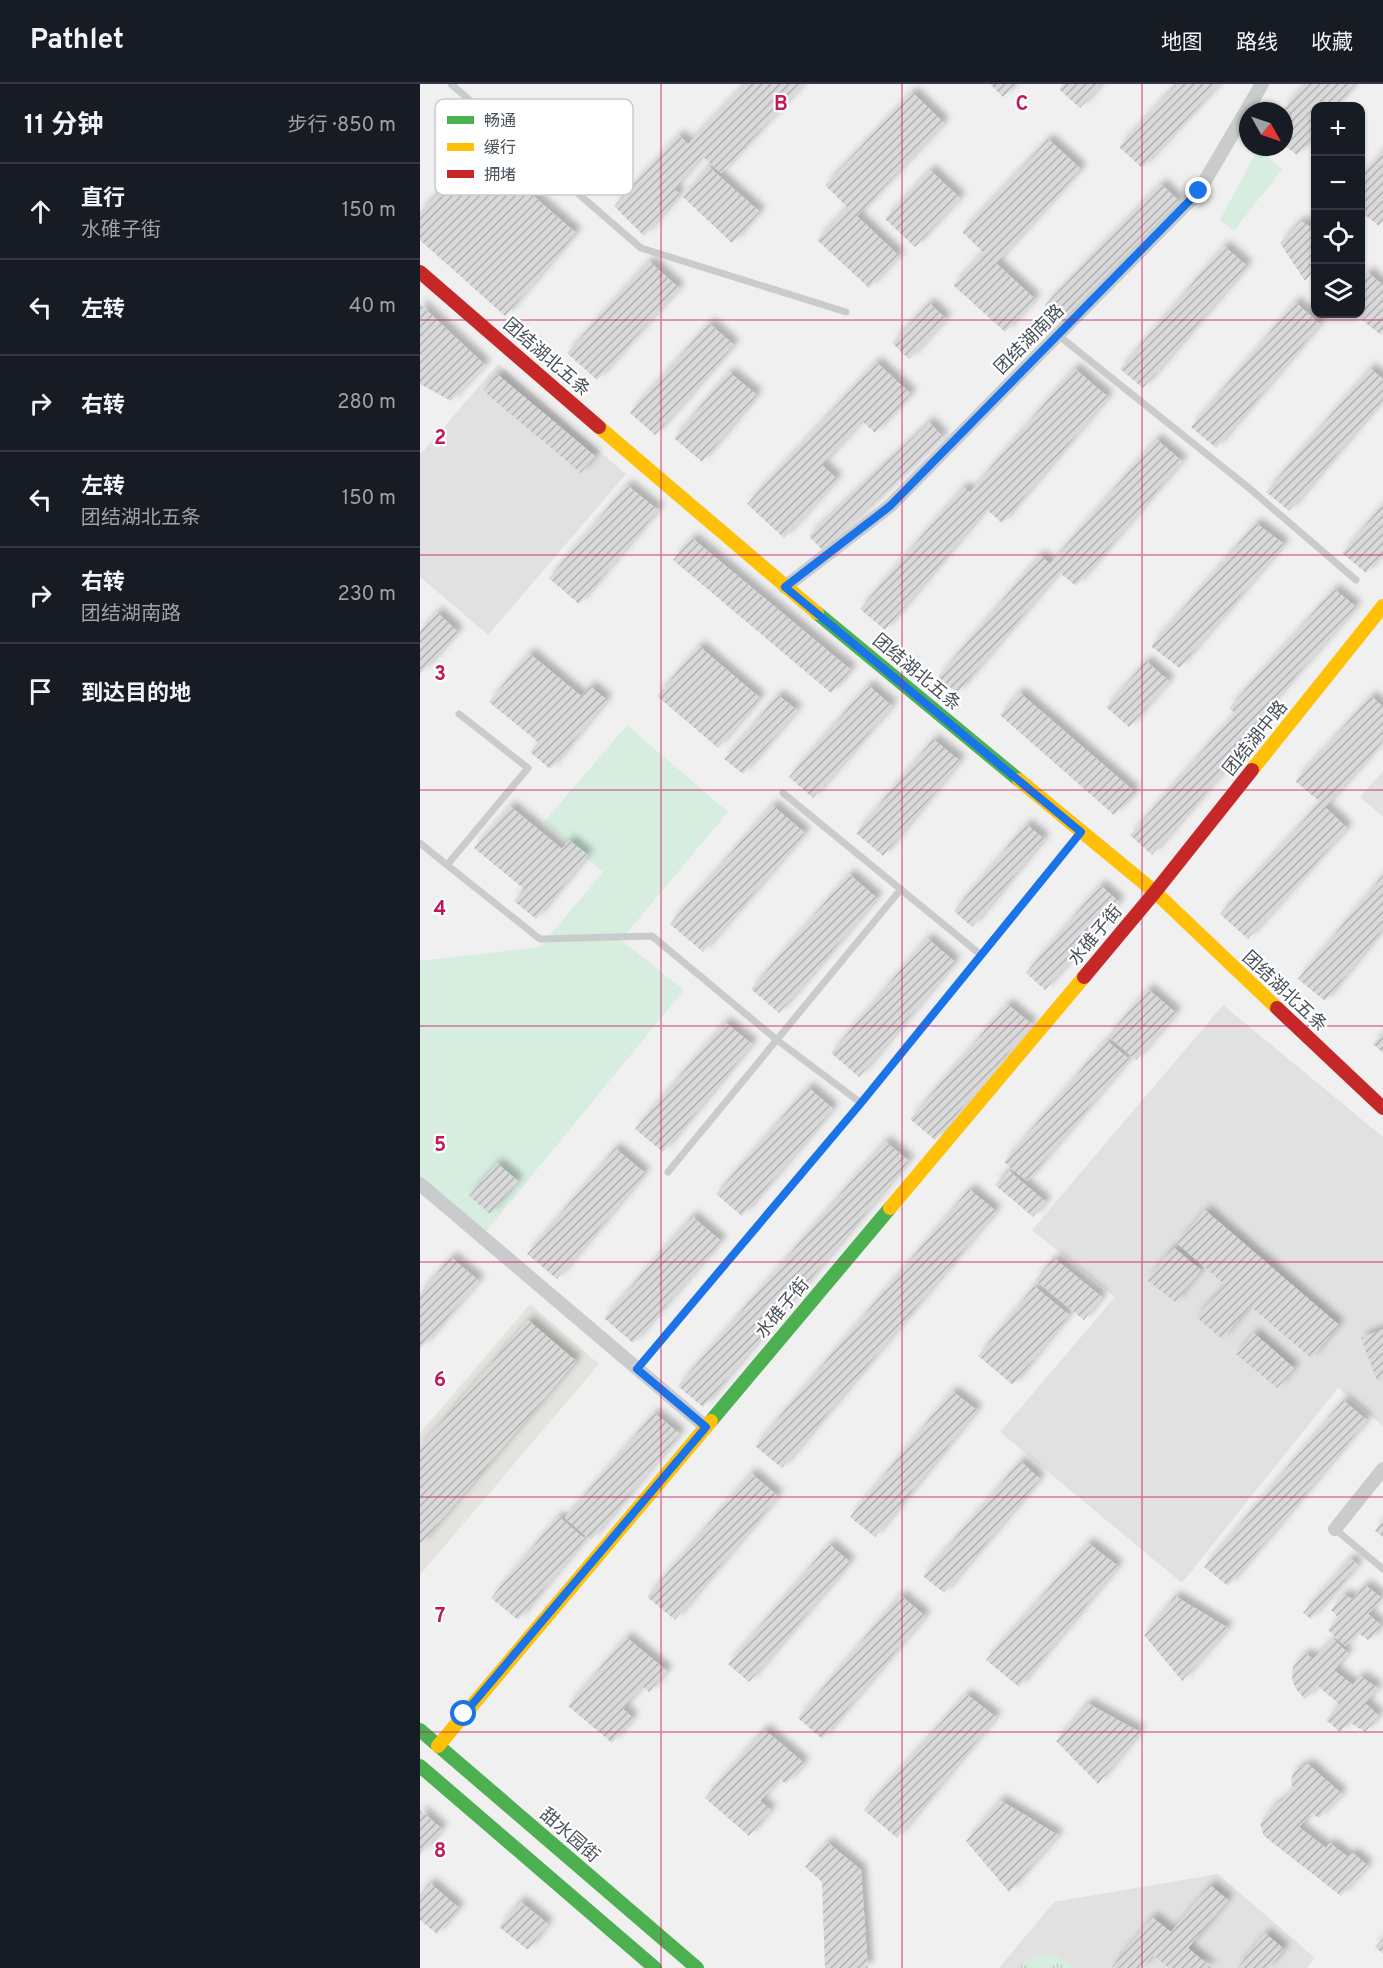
<!DOCTYPE html>
<html lang="zh">
<head>
<meta charset="utf-8">
<style>
  body { margin:0; font-family:Overpass,"Noto Sans SC",sans-serif; background:#20242c; color:#f1f3f6 }
  .controls { position:absolute; right:18px; top:18px; display:grid; overflow:hidden; border-radius:12px; box-shadow:0 2px 4px #0004 }
  .controls button { width:54px; height:54px; display:grid; place-items:center; padding:0; border:0; border-bottom:2px solid #363941; background:#171b24; color:#f1f3f6; font:30px sans-serif }
  .compass { position:absolute; left:819px; top:18px; width:54px; height:54px; border-radius:50%; background:#171b24; box-shadow:0 2px 4px #0004; rotate:130deg }
  .stop { position:absolute; width:18px; height:18px; margin:-14px; border:4px solid #1a73e8; border-radius:50%; background:#fff }
  .stop.end { background:#1a73e8; border-color:#fff; box-shadow:0 2px 6px #0008 }
  .list { margin:0; padding:0; list-style:none }
  h2 { display:flex; justify-content:space-between; align-items:center; height:78px; margin:0; padding:0 24px; font-size:26px }
  h2 small { font-size:20px; font-weight:400; color:#9ea1a6 }
  .list li { display:grid; grid-template-columns:39px 1fr auto; gap:18px; align-items:center; box-sizing:border-box; height:96px; padding:0 24px; border-top:2px solid #363941 }
  .list b { display:block; font-size:22px; white-space:nowrap }
  .list p { margin:0; font-size:20px; white-space:nowrap; color:#9ea1a6 }
  .list em { font-size:20px; font-style:normal; color:#9ea1a6 }
  .icon { flex:none; width:33px; height:33px; fill:none; stroke:currentColor; stroke-width:2; stroke-linecap:round; stroke-linejoin:round }
  .map { position:relative; flex:none; width:963px; height:1884px; overflow:hidden }
  header { display:flex; align-items:center; gap:36px; box-sizing:border-box; height:84px; padding:0 30px; background:#171b24; border-bottom:2px solid #363941 }
  header strong { font-size:28px }
  nav { display:flex; gap:33px; margin-inline-start:auto; font-size:21px }
  main { display:flex }
  aside { flex:1; background:#171b24 }
  .map>svg:first-child { display:block }
</style>
</head>
<body>
<header>
<strong>Pathlet</strong>
<nav><a>地图</a><a>路线</a><a>收藏</a></nav>
</header>
<main>
<aside>
<h2>11 分钟<small>步行 · 850 m</small></h2>
<ul class="list">
<li><svg class="icon" aria-label="ahead" viewBox="0 0 24 24"><path d="M12 20V5M6 11l6-6 6 6"/></svg><div><b>直行</b><p>水碓子街</p></div><em>150 m</em></li>
<li><svg class="icon" aria-label="left" viewBox="0 0 24 24"><path d="M17 20v-9H6M10 6l-5 5 5 5"/></svg><div><b>左转</b></div><em>40 m</em></li>
<li><svg class="icon" aria-label="right" viewBox="0 0 24 24"><path d="M7 20v-9h11M14 6l5 5-5 5"/></svg><div><b>右转</b></div><em>280 m</em></li>
<li><svg class="icon" aria-label="left" viewBox="0 0 24 24"><path d="M17 20v-9H6M10 6l-5 5 5 5"/></svg><div><b>左转</b><p>团结湖北五条</p></div><em>150 m</em></li>
<li><svg class="icon" aria-label="right" viewBox="0 0 24 24"><path d="M7 20v-9h11M14 6l5 5-5 5"/></svg><div><b>右转</b><p>团结湖南路</p></div><em>230 m</em></li>
<li><svg class="icon" aria-label="arrive" viewBox="0 0 24 24"><path d="M6 21V4h12l-3 4 3 4H6"/></svg><div><b>到达目的地</b></div></li>
</ul>
</aside>
<div class="map">
<svg width="963" height="1884" viewBox="0 0 963 1884">
  <defs>
    <pattern id="grass-tufts" width="24" height="20" patternUnits="userSpaceOnUse" patternTransform="scale(1.5)"><rect width="24" height="20" fill="#d6ede0"/><path d="M3 7l-1-3M5 7V3M7 7l1-3M15 17l-1-3M17 17v-4M19 17l1-3" fill="none" stroke="#b9cdc2"/></pattern>
    <pattern id="building-hatch" width="6" height="6" patternUnits="userSpaceOnUse" patternTransform="scale(1.5)"><rect width="6" height="6" fill="#d9d9da"/><path d="M-1 1l2-2M0 6l6-6M5 7l2-2" fill="none" stroke="#b2b2b4"/></pattern>
    <filter id="shadow"><feDropShadow dx="5.5" dy="-5.5" stdDeviation="3" flood-color="#0004"/></filter>
  </defs>
  <rect width="100%" height="100%" fill="#f0f0f0"/>
  <path fill="#e5e3de" d="M 110,1220 L 179,1280 L 0,1491 L 0,1349 Z"/>
  <path fill="#e2e1e1" d="M 78,280 L 206,390 L 68,551 L 0,493 L 0,371 Z
    M 963,687 L 963,733 L 940,713 Z
    M 803,921 L 963,1053 L 963,1342 L 918,1304 L 762,1499 L 580,1348 L 695,1213 L 612,1146 Z
    M 798,1790 L 895,1874 L 887,1884 L 579,1884 L 634,1818 Z"/>
  <path fill="url(#grass-tufts)" d="M 630,1870 L 639,1872 L 653,1884 L 597,1884 C 607,1875 616,1871 630,1870 Z"/>
  <path fill="#d6ede0" d="M 838,65 L 862,85 L 814,147 L 800,136 Z
    M 207,641 L 308,728 L 201,856 L 264,906 L 59,1156 L 0,1107 L 0,877 L 120,863 L 183,788 L 124,738 Z"/>
  <path fill="url(#building-hatch)" filter="url(#shadow)" d="M 325,0 L 383,0 L 301,89 L 282,72 L 254,105 L 260,110 L 224,152 L 194,122 L 259,51 L 268,60 Z
    M 570,0 L 595,0 L 583,13 Z
    M 644,0 L 682,0 L 660,24 L 639,5 Z
    M 756,0 L 799,0 L 722,84 L 699,63 Z
    M 884,0 L 935,0 L 916,22 L 896,22 L 896,48 L 877,71 L 864,61 L 864,27 L 862,27 Z
    M 492,8 L 524,39 L 437,132 L 479,172 L 449,204 L 397,156 L 427,123 L 405,101 Z
    M 628,55 L 661,85 L 576,179 L 615,215 L 585,248 L 533,201 L 563,168 L 542,148 Z
    M 963,67 L 963,136 L 959,142 L 940,127 L 940,94 Z
    M 288,82 L 340,128 L 312,159 L 263,113 Z
    M 510,86 L 540,114 L 495,163 L 465,135 Z
    M 46,89 L 103,103 L 156,149 L 85,232 L 0,156 L 0,128 L 28,97 Z
    M 741,100 L 760,118 L 649,234 L 625,221 Z
    M 880,137 L 896,146 L 896,184 L 885,197 L 860,159 Z
    M 804,162 L 827,182 L 723,304 L 700,285 Z
    M 229,177 L 259,204 L 177,296 L 147,269 Z
    M 947,188 L 963,201 L 963,248 L 961,251 L 934,230 L 940,230 L 940,197 Z
    M 875,218 L 900,240 L 796,364 L 771,343 Z
    M 509,219 L 526,235 L 489,275 L 472,259 Z
    M 0,220 L 65,281 L 31,317 L 0,300 Z
    M 289,239 L 314,261 L 235,351 L 210,329 Z
    M 456,278 L 491,310 L 455,349 L 442,337 L 402,381 L 417,395 L 364,454 L 327,420 Z
    M 654,284 L 688,313 L 582,439 L 566,425 L 465,546 L 440,525 L 543,403 L 550,408 Z
    M 950,284 L 963,295 L 963,315 L 869,427 L 846,408 Z
    M 309,288 L 337,311 L 282,378 L 254,354 Z
    M 77,290 L 175,372 L 161,389 L 63,307 Z
    M 509,338 L 523,353 L 403,467 L 389,452 Z
    M 736,355 L 762,377 L 656,502 L 639,488 L 537,609 L 518,593 L 620,471 L 630,480 Z
    M 207,401 L 238,426 L 159,520 L 129,494 Z
    M 963,420 L 963,469 L 946,489 L 922,469 Z
    M 836,439 L 864,460 L 759,584 L 731,562 Z
    M 272,454 L 431,586 L 411,609 L 253,476 Z
    M 914,505 L 936,523 L 831,643 L 837,648 L 732,771 L 710,751 L 815,629 L 809,624 Z
    M 17,528 L 38,548 L 0,590 L 0,547 Z
    M 279,562 L 340,614 L 298,664 L 237,612 Z
    M 109,569 L 161,612 L 170,602 L 187,616 L 130,685 L 110,668 L 118,658 L 69,618 Z
    M 726,577 L 749,597 L 709,643 L 686,623 Z
    M 448,601 L 472,622 L 393,714 L 369,693 Z
    M 599,608 L 715,708 L 694,731 L 580,631 Z
    M 358,611 L 377,626 L 323,690 L 304,675 Z
    M 951,612 L 963,623 L 963,657 L 905,723 L 927,744 L 828,855 L 800,830 L 900,718 L 875,697 Z
    M 513,655 L 540,677 L 463,772 L 436,749 Z
    M 352,721 L 385,749 L 283,868 L 250,840 Z
    M 90,722 L 142,765 L 149,756 L 168,771 L 116,835 L 94,817 L 104,805 L 54,764 Z
    M 606,740 L 624,755 L 552,843 L 534,827 Z
    M 429,790 L 457,814 L 359,929 L 331,905 Z
    M 963,791 L 963,845 L 905,917 L 878,895 Z
    M 680,801 L 699,818 L 625,906 L 606,889 Z
    M 507,854 L 535,878 L 439,993 L 411,969 Z
    M 728,905 L 756,929 L 716,976 L 688,952 Z
    M 587,920 L 612,940 L 515,1056 L 490,1035 Z
    M 305,938 L 332,960 L 243,1068 L 215,1045 Z
    M 963,949 L 963,969 L 953,960 Z
    M 686,956 L 709,975 L 607,1097 L 584,1078 Z
    M 388,1003 L 413,1025 L 322,1132 L 296,1110 Z
    M 465,1057 L 489,1077 L 283,1323 L 258,1302 Z
    M 195,1064 L 225,1089 L 137,1195 L 107,1170 Z
    M 77,1079 L 98,1097 L 70,1130 L 49,1112 Z
    M 588,1086 L 626,1118 L 613,1133 L 575,1101 Z
    M 549,1105 L 576,1127 L 362,1384 L 335,1362 Z
    M 785,1126 L 919,1241 L 891,1274 L 830,1222 L 802,1255 L 776,1233 L 805,1201 L 757,1159 Z
    M 272,1132 L 301,1157 L 213,1259 L 184,1234 Z
    M 753,1163 L 781,1186 L 755,1218 L 727,1196 Z
    M 31,1173 L 59,1197 L 0,1265 L 0,1209 Z
    M 634,1174 L 682,1213 L 664,1236 L 615,1196 Z
    M 614,1202 L 649,1231 L 593,1301 L 558,1272 Z
    M 108,1236 L 156,1277 L 0,1461 L 0,1363 Z
    M 963,1245 L 963,1295 L 957,1297 L 941,1254 Z
    M 834,1249 L 874,1284 L 857,1304 L 816,1270 Z
    M 532,1307 L 557,1326 L 455,1453 L 430,1433 Z
    M 923,1316 L 947,1336 L 808,1502 L 784,1483 Z
    M 234,1329 L 260,1350 L 171,1456 L 145,1434 Z
    M 600,1377 L 620,1395 L 524,1509 L 503,1492 Z
    M 331,1389 L 358,1412 L 255,1536 L 227,1513 Z
    M 138,1432 L 165,1455 L 98,1536 L 71,1514 Z
    M 963,1436 L 963,1453 L 955,1447 Z
    M 668,1459 L 698,1482 L 599,1603 L 566,1576 Z
    M 409,1460 L 430,1478 L 329,1598 L 308,1580 Z
    M 930,1474 L 938,1481 L 891,1535 L 883,1529 Z
    M 945,1501 L 962,1514 L 948,1530 L 961,1541 L 952,1554 L 948,1556 L 937,1548 L 925,1562 L 908,1546 L 918,1533 L 911,1526 L 923,1510 L 932,1515 Z
    M 480,1511 L 505,1532 L 402,1655 L 378,1634 Z
    M 755,1512 L 808,1544 L 762,1597 L 724,1551 Z
    M 206,1553 L 247,1587 L 229,1608 L 222,1602 L 203,1625 L 213,1634 L 192,1659 L 148,1622 Z
    M 913,1555 L 928,1569 L 914,1586 L 933,1601 L 940,1592 L 958,1604 L 945,1619 L 959,1632 L 945,1648 L 929,1638 L 920,1648 L 906,1636 L 919,1620 L 898,1602 L 885,1615 L 876,1605 L 872,1595 L 873,1583 L 885,1569 L 893,1575 Z
    M 546,1610 L 576,1633 L 477,1754 L 444,1726 Z
    M 667,1619 L 720,1648 L 678,1700 L 636,1657 Z
    M 344,1645 L 384,1679 L 366,1700 L 359,1695 L 340,1717 L 351,1726 L 329,1752 L 285,1714 Z
    M 888,1680 L 922,1710 L 899,1734 L 891,1729 L 879,1743 L 906,1764 L 910,1759 L 928,1773 L 933,1769 L 948,1782 L 921,1812 L 844,1752 L 840,1740 L 852,1723 L 862,1717 L 873,1705 L 871,1696 L 874,1687 Z
    M 580,1716 L 638,1751 L 589,1808 L 546,1757 Z
    M 0,1726 L 22,1745 L 0,1771 Z
    M 407,1758 L 441,1786 L 448,1884 L 405,1884 L 402,1798 L 385,1783 Z
    M 10,1799 L 39,1824 L 17,1850 L 0,1836 L 0,1810 Z
    M 790,1801 L 808,1816 L 768,1864 L 792,1884 L 749,1884 L 733,1871 L 721,1884 L 691,1884 L 732,1833 L 751,1848 Z
    M 100,1817 L 128,1840 L 108,1866 L 79,1843 Z
    M 845,1849 L 864,1865 L 848,1884 L 817,1884 Z
    M 963,1854 L 963,1870 L 955,1863 Z"/>
  <g fill="none" stroke-linecap="round" stroke-linejoin="round">
    <path stroke="#cacbcd" stroke-width="7" d="M 31,0 L 221,164 L 426,228
      M 638,251 L 829,404 L 936,496
      M 363,709 L 561,871 L 659,750
      M 0,759 L 27,781 L 108,684 L 39,630
      M 27,781 L 120,855 L 232,852 L 357,956 L 441,1019
      M 248,1088 L 481,805
      M 217,1285 L 441,1019 L 561,871
      M 915,1445 L 963,1485"/>
    <path stroke="#cacbcd" stroke-width="14" d="M 365,503 L 470,422 L 779,107 L 842,0
      M 0,1100 L 286,1343
      M 915,1445 L 963,1385"/>
    <path stroke="#4caf50" stroke-width="14" d="M 397,529 L 599,696
      M 291,1337 L 470,1124
      M 0,1646 L 277,1884
      M 0,1682 L 235,1884"/>
    <path stroke="#ffc107" stroke-width="14" d="M 179,343 L 397,529
      M 832,686 L 963,522
      M 599,696 L 735,808 L 857,924
      M 470,1124 L 664,893
      M 18,1662 L 291,1337"/>
    <path stroke="#c62828" stroke-width="14" d="M 0,188 L 179,343
      M 664,893 L 735,808 L 832,686
      M 857,924 L 963,1024"/>
  </g>
  <g fill="none" stroke-linecap="round" stroke-linejoin="round">
    <path stroke="#1a73e8" stroke-width="8" d="M 44,1630 L 286,1343 L 217,1285 L 441,1019 L 661,748 L 365,503 L 470,422 L 779,107"/>
  </g>
  <path fill="none" stroke="#c2185b" stroke-width="1.5" stroke-opacity="0.55" d="M 241,0 L 241,1884M 482,0 L 482,1884M 722,0 L 722,1884M 0,236 L 963,236M 0,471 L 963,471M 0,706 L 963,706M 0,942 L 963,942M 0,1178 L 963,1178M 0,1413 L 963,1413M 0,1648 L 963,1648"/>
  <g text-anchor="middle" stroke-width="4.5" stroke-linejoin="round" paint-order="stroke">
    <g font-size="18" fill="#48515a" stroke="#fff">
      <text transform="translate(609 255) rotate(-45)" y="6">团结湖南路</text>
      <text transform="translate(127 273) rotate(41)" y="6">团结湖北五条</text>
      <text transform="translate(497 588) rotate(40)" y="6">团结湖北五条</text>
      <text transform="translate(835 654) rotate(-51)" y="6">团结湖中路</text>
      <text transform="translate(675 851) rotate(-50)" y="6">水碓子街</text>
      <text transform="translate(865 907) rotate(43)" y="6">团结湖北五条</text>
      <text transform="translate(362 1224) rotate(-50)" y="6">水碓子街</text>
      <text transform="translate(150 1751) rotate(41)" y="6">甜水园街</text>
    </g>
  </g>
  <rect x="15" y="15" width="198" height="96" rx="9" fill="#fff" stroke="#c8cbce" stroke-width="1.5"/>
  <rect x="27" y="32" width="27" height="8" fill="#4caf50"/>
  <rect x="27" y="59" width="27" height="8" fill="#ffc107"/>
  <rect x="27" y="86" width="27" height="8" fill="#c62828"/>
  <g font-size="16" fill="#48515a">
    <text x="64" y="42">畅通</text>
    <text x="64" y="69">缓行</text>
    <text x="64" y="96">拥堵</text>
  </g>
  <g font-size="20" text-anchor="middle" font-weight="bold" fill="#c2185b" stroke="#fff" stroke-width="4.5" stroke-linejoin="round" paint-order="stroke">
    <text x="361" y="26">B</text>
    <text x="602" y="26">C</text>
    <text x="20" y="360">2</text>
    <text x="20" y="596">3</text>
    <text x="20" y="831">4</text>
    <text x="20" y="1067">5</text>
    <text x="20" y="1302">6</text>
    <text x="20" y="1538">7</text>
    <text x="20" y="1773">8</text>
  </g>
</svg>
<div class="controls">
<button>+</button>
<button>−</button>
<button><svg class="icon" aria-label="locate" viewBox="0 0 24 24"><circle cx="12" cy="12" r="6"/><path d="M12 2v4M12 18v4M2 12h4M18 12h4"/></svg></button>
<button><svg class="icon" aria-label="layers" viewBox="0 0 24 24"><path d="M12 4l9 5-9 5-9-5zM3 14l9 5 9-5"/></svg></button>
</div>
<svg class="compass" viewBox="-18 -18 36 36"><path d="M0-13l5 13h-10z" fill="#e53935"/><path d="M0 13l5-13h-10z" fill="#9ea1a6"/></svg>
<div class="stop" style="left:44px;top:1630px"></div>
<div class="stop end" style="left:779px;top:107px"></div>
</div>
</main>
</body>
</html>
